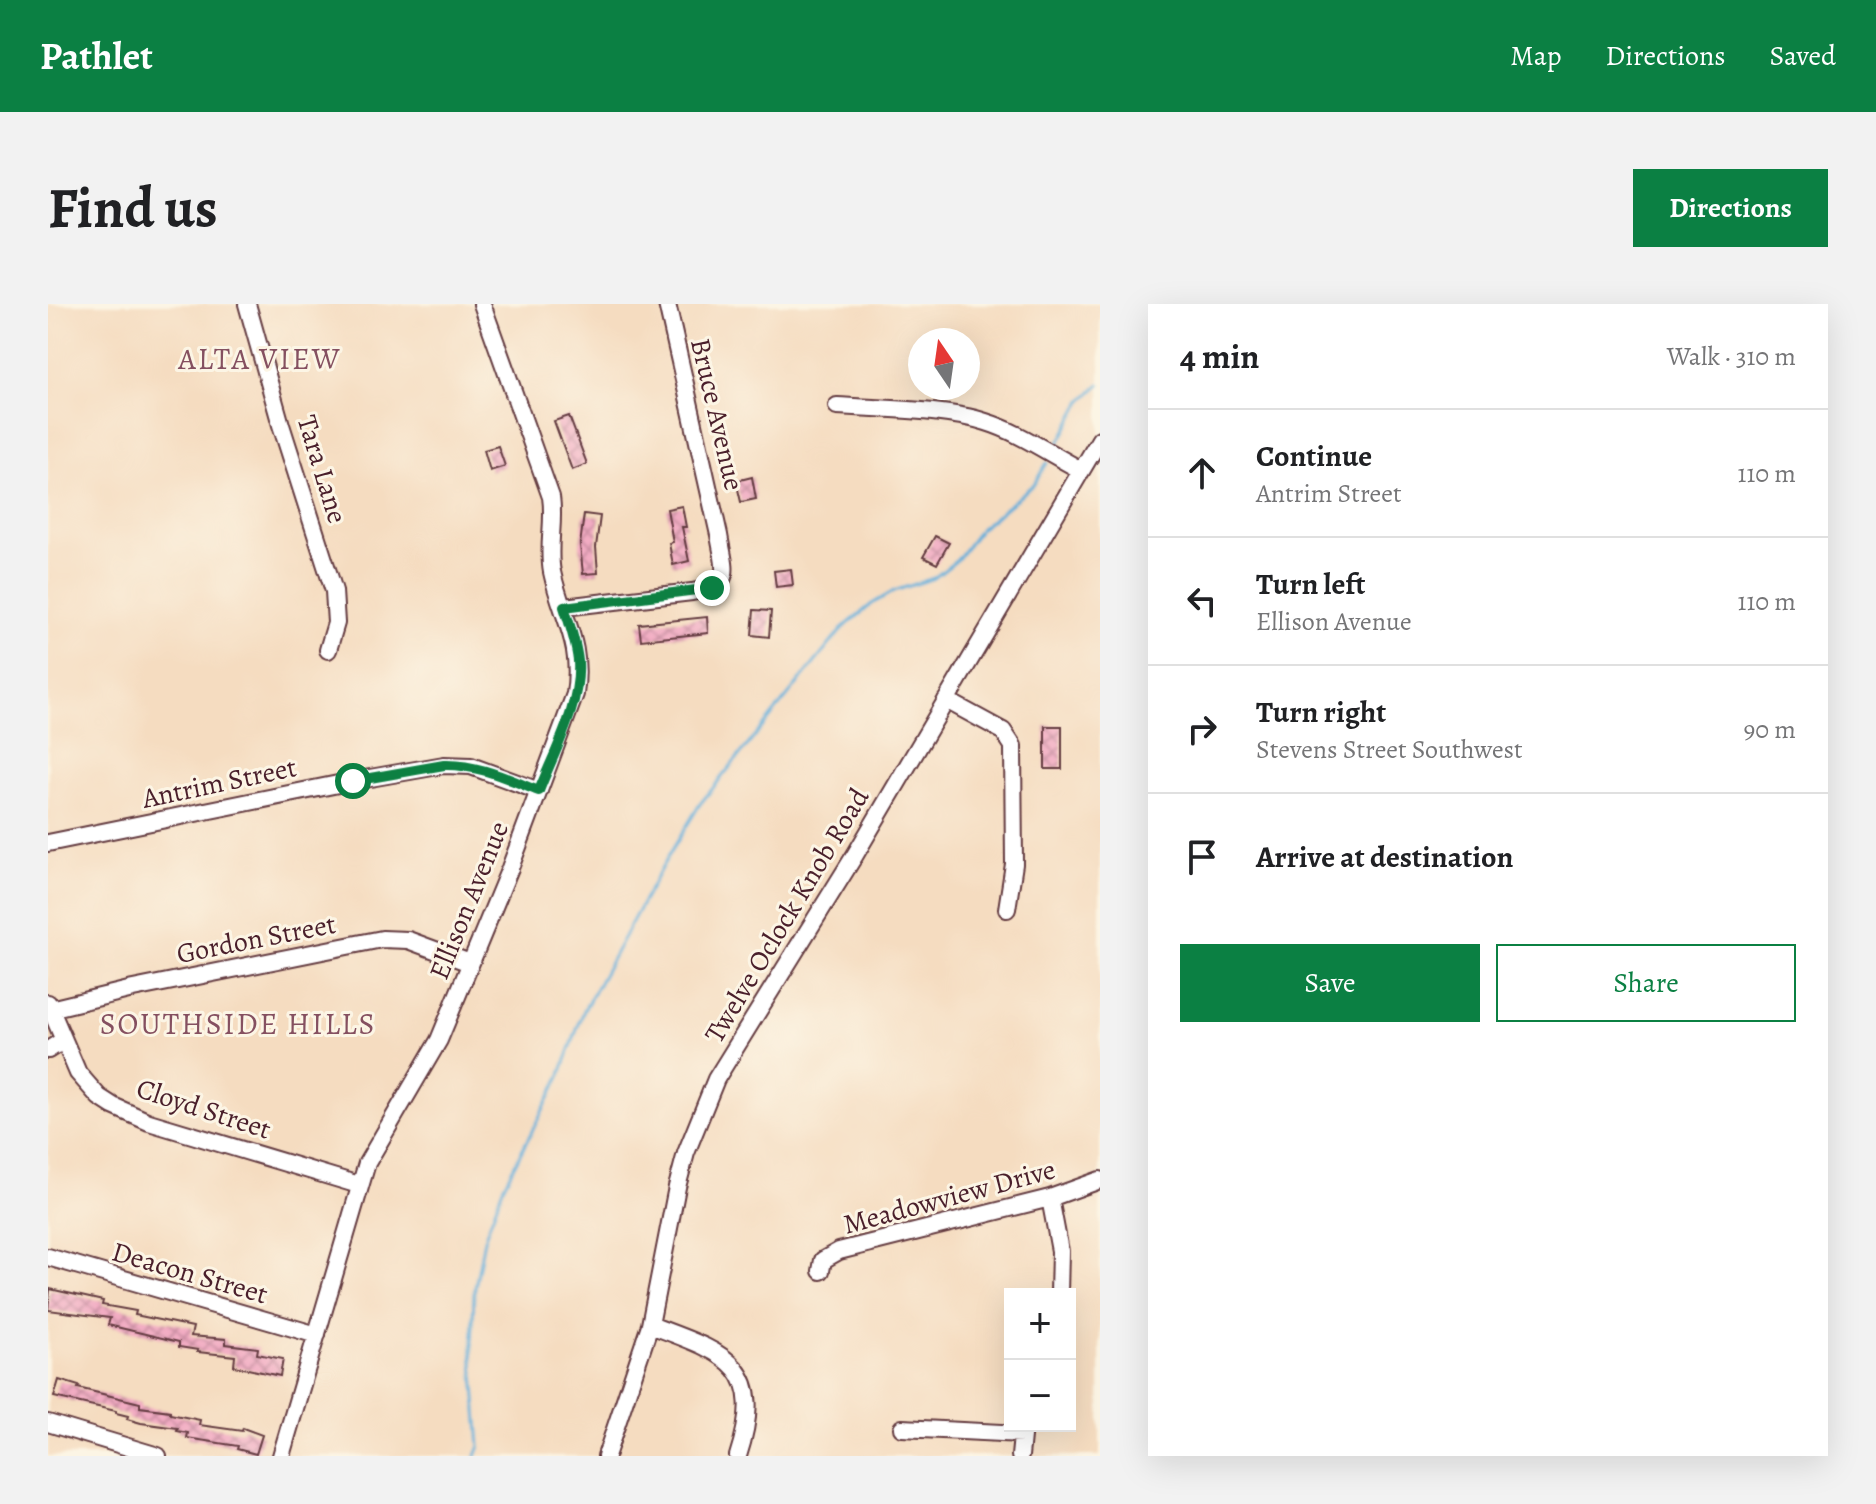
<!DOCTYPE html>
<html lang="en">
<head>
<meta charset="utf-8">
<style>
  body { margin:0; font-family:Alegreya,serif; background:#f2f2f2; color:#202124 }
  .controls { position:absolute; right:24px; bottom:24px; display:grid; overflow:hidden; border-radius:0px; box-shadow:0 8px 32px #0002 }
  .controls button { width:72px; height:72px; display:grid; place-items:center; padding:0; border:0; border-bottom:2px solid #e0e0e0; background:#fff; color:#202124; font:40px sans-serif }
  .compass { position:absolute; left:860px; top:24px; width:72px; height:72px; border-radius:50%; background:#fff; box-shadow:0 8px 32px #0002; rotate:347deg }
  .stop { position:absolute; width:24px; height:24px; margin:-18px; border:6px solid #0b8043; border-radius:50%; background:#fff }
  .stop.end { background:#0b8043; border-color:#fff; box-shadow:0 2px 8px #0008 }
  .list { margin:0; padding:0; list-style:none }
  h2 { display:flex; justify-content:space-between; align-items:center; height:104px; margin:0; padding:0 32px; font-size:34px }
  h2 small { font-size:26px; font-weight:400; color:#757577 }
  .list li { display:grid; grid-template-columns:52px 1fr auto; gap:24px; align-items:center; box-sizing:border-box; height:128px; padding:0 32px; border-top:2px solid #e0e0e0 }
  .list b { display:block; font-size:30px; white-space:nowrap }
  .list p { margin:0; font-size:26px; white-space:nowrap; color:#757577 }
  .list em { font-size:26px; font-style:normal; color:#757577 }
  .actions { display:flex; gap:16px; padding:24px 32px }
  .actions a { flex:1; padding:18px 0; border:2px solid #0b8043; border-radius:0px; text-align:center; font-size:28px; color:#0b8043 }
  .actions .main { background:#0b8043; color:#fff }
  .icon { flex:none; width:44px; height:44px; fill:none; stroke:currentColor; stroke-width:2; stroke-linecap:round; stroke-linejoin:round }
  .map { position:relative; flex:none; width:1052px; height:1152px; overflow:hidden; border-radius:0px }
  header { display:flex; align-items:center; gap:48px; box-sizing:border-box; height:112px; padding:0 40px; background:#0b8043; color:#fff }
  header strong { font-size:38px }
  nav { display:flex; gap:44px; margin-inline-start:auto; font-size:28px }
  .intro { display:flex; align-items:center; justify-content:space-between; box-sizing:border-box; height:192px; padding:0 48px }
  h1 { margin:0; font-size:56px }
  .button { padding:20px 36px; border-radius:0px; background:#0b8043; color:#fff; font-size:28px; font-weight:700 }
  main { display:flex; gap:48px; padding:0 48px }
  aside { flex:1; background:#fff; border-radius:0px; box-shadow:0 8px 32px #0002 }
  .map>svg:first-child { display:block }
</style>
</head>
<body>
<header>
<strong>Pathlet</strong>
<nav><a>Map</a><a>Directions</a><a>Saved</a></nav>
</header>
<div class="intro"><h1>Find us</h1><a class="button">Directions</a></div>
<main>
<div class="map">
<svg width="1052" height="1152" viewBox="0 0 1052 1152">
  <defs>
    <pattern id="building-cross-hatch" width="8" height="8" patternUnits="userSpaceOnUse" patternTransform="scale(2)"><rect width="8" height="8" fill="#f2acc3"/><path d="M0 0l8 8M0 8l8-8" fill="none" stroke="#c68b9f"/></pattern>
  </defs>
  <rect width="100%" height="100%" fill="#fcf5e5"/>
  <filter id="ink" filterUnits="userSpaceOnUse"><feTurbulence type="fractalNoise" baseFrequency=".0125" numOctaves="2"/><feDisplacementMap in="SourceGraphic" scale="16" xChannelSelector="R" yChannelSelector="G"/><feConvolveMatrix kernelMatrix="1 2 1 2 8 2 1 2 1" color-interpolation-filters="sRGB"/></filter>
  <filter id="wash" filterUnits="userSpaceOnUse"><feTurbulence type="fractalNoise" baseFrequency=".006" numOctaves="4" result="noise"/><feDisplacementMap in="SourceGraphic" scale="32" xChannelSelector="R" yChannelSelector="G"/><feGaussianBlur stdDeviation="1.8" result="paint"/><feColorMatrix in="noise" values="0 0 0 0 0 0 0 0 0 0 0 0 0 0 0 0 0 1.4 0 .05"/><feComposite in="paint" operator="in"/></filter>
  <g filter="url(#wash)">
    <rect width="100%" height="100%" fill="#f5dcc0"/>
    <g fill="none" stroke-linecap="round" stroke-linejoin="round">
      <path stroke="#61aeda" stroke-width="3" d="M 1009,142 L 1034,97 L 1052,80
        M 428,1152 L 432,1142 L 424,1045 L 426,989 L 436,935 L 456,881 L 512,773 L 536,706 L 615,561 L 652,500 L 795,324 L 824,300 L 846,287 L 886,274 L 909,256 L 932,225 L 986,180 L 999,159"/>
    </g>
    <g id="blocks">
      <path fill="url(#building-cross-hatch)" d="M 521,112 L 539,160 L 524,166 L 506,117 Z
        M 450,142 L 457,162 L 442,167 L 436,146 Z
        M 704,173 L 708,195 L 693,198 L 688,177 Z
        M 634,202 L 638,223 L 634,223 L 641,257 L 625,261 L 621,239 L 625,238 L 619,205 Z
        M 536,210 L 552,212 L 548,243 L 550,269 L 535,270 L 532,241 Z
        M 887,232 L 901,239 L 889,260 L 875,253 Z
        M 743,265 L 745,281 L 728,283 L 726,267 Z
        M 706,306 L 723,307 L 721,333 L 704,331 Z
        M 659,313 L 660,329 L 593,336 L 591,320 Z
        M 997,422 L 1014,422 L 1014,465 L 997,465 Z
        M 2,985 L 55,997 L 54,1001 L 88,1007 L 87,1011 L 145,1023 L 143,1032 L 178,1035 L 178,1040 L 210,1044 L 209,1050 L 235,1055 L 232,1072 L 186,1062 L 187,1052 L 149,1048 L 150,1046 L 131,1043 L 131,1038 L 60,1021 L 62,1014 L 0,1006 Z
        M 11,1076 L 31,1082 L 30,1084 L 92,1099 L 92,1103 L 122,1107 L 122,1110 L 152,1116 L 151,1121 L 194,1127 L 195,1124 L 214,1131 L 208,1150 L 189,1145 L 190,1142 L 139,1134 L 140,1129 L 129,1127 L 130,1124 L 93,1119 L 79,1115 L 80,1112 L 68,1109 L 68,1107 L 6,1093 Z"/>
    </g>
  </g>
  <g filter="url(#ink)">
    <use href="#blocks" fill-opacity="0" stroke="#643b41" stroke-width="2"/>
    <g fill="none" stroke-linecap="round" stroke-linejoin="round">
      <g stroke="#643b41" stroke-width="20">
        <path id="minor" d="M 199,0 L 233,121 L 286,287 L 288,319 L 280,346
          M 789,102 C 833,105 898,105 938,118 C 971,128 1002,150 1033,166
          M 516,303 L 644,288 C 687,280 677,268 671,231 L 619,0
          M 898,396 L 955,427 L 965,442 L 966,560 L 959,605
          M 0,539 L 305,477 L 396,461 L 423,462 L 491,487
          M 0,699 L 30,769 L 51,793 L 65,802 L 101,818 L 311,881
          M 2,705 L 85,685 L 334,635 L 360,636 L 422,659
          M 0,746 L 14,737
          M 1002,894 L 1012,947 L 1011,990
          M 0,953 L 269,1031
          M 773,967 L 775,956 L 791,947 L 1002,894 L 1052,876
          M 602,1021 C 677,1049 720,1060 690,1152
          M 0,1119 L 110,1152
          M 854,1124 L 974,1130
          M 233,1152 L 319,859 L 391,736 L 462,564 L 527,390 C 535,337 514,315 504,268 C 499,243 507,218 503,193 L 434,0
          M 558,1152 L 602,1021 L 629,883 L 638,849 L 668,775 L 807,551 L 1052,135
          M 972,1152 L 975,1122"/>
      </g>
      <use href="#minor" stroke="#fff" stroke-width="16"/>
    </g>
  </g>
  <g fill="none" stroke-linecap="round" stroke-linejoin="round" filter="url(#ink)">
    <path stroke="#0b8043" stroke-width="10" d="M 305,477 L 396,461 C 430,460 460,475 491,487 C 507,446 533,401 530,357 C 528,338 522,321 516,303 L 664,284"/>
  </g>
  <g text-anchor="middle" stroke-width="6" stroke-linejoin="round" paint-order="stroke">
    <g font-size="28" fill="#4a1f2b" stroke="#fcf5e5">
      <text transform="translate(670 110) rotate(77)" y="10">Bruce Avenue</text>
      <text transform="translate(275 165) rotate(73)" y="10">Tara Lane</text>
      <text transform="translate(171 478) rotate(-12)" y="10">Antrim Street</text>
      <text transform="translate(420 596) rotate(-68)" y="10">Ellison Avenue</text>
      <text transform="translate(738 611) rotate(-59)" y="10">Twelve Oclock Knob Road</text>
      <text transform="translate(208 634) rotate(-11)" y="10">Gordon Street</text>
      <text transform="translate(156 804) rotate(18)" y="10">Cloyd Street</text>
      <text transform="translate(901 892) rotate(-15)" y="10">Meadowview Drive</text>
      <text transform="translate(142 968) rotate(16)" y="10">Deacon Street</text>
    </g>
    <g font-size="30" letter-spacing="2" fill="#855060" stroke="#fcf5e5">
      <text x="212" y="65">ALTA VIEW</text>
      <text x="190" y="730">SOUTHSIDE HILLS</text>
    </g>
  </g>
</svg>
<div class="controls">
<button>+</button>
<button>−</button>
</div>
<svg class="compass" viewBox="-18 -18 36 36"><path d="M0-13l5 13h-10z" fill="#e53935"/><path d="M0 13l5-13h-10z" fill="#757577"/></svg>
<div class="stop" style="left:305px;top:477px"></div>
<div class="stop end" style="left:664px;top:284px"></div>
</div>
<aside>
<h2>4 min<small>Walk · 310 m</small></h2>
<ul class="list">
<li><svg class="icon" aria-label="ahead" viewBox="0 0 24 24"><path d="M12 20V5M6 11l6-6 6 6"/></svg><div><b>Continue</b><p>Antrim Street</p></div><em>110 m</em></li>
<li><svg class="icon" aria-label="left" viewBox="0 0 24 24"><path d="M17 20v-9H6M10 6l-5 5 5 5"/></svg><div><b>Turn left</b><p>Ellison Avenue</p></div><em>110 m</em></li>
<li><svg class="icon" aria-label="right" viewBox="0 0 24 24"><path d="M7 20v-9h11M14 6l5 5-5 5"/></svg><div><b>Turn right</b><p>Stevens Street Southwest</p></div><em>90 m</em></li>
<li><svg class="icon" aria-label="arrive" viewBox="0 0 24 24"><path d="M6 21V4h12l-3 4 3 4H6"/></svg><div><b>Arrive at destination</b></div></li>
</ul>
<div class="actions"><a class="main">Save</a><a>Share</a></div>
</aside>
</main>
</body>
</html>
